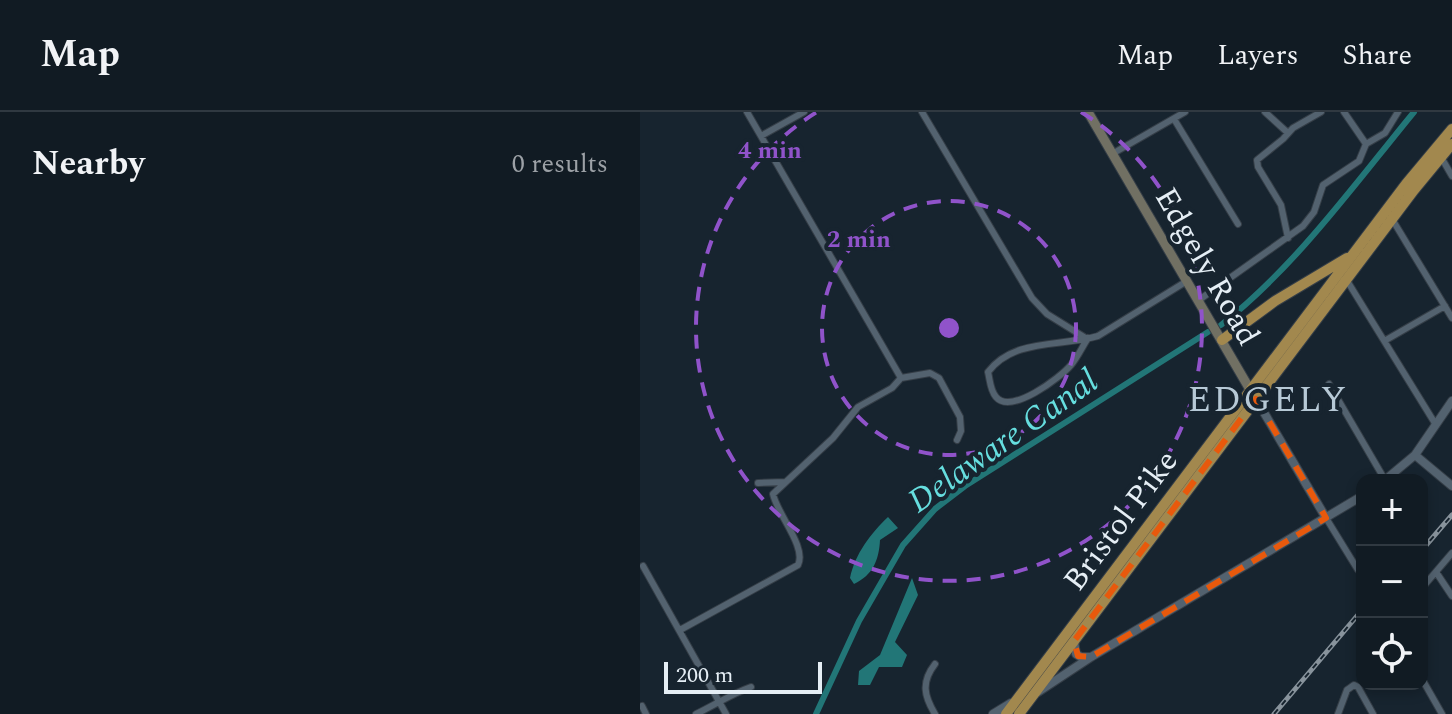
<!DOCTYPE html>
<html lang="en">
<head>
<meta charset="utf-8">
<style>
  body { margin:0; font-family:Spectral,serif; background:#1e2830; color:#f1f3f6 }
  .controls { position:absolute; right:24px; bottom:24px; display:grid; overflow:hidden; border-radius:16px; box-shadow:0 4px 12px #0003 }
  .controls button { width:72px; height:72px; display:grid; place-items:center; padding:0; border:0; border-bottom:2px solid #303941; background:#111b23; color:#f1f3f6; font:40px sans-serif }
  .scale { position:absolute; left:24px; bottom:20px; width:158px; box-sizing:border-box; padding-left:8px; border:4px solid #e5eef5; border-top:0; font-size:22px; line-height:28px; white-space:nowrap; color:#e5eef5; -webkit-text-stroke:6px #17242f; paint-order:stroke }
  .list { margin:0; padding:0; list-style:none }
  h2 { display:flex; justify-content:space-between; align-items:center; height:104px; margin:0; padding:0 32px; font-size:34px }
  h2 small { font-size:26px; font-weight:400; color:#9ca1a6 }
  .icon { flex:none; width:44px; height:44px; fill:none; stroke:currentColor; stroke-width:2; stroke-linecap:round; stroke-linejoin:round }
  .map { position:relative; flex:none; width:812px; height:602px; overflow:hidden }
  header { display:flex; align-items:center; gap:48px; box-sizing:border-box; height:112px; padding:0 40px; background:#111b23; border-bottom:2px solid #303941 }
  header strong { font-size:38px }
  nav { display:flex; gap:44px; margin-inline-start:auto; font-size:28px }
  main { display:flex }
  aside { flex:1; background:#111b23 }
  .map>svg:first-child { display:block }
</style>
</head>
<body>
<header>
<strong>Map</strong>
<nav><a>Map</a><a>Layers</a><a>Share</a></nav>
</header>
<main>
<aside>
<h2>Nearby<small>0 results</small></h2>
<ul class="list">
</ul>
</aside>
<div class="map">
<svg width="812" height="602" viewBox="0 0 812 602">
  <rect width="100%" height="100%" fill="#17242f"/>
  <path fill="#227677" d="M 248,405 L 258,416 L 240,428 C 239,448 233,463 214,472 L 210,466 C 215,442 231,421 248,405 Z
    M 272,466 L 278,483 L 255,530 L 267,543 L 262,555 L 239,555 L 230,573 L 218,573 L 219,559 L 240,543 Z"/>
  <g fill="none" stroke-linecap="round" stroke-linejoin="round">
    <path stroke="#227677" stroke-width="6" d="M 581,213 C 656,154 714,73 774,0
      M 176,602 L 219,509 L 263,433 L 295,397 L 325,374 L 568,220"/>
    <g stroke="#353e47" stroke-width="8">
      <path id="minor" d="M 107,0 L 261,266
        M 282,0 L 392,186 L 407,202 L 444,225
        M 625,0 L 648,21
        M 704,0 L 726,32 L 745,21 L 758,0
        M 534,7 L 598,112
        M 121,24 L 164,0
        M 472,42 L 545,0
        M 801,45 L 812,64
        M 752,107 L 812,206
        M 648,126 L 641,93 L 618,55 L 617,48 L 643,27 L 653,16 L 681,0
        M 706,167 L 796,313
        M 559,188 L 663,114 L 674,100 L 683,73 L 719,49 L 726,32
        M 448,226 C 442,235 438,245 431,253 C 420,266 371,303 356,285 C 350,278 350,268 348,260 C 374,226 420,235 458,224 L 547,169
        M 746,228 L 805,194
        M 261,266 L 290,261 L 299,266 L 320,305 L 321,319 L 317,328
        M 689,272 L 745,368
        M 118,371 L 145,370
        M 686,406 L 718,458
        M 3,454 L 86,602
        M 796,460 L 812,484
        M 782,476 L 812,441
        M 40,518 L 158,453 C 167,435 137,402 133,382 L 193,326 L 218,295 L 252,276 L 261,266
        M 295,552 C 281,570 284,584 295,602
        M 782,567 L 802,602
        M 2,594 L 6,602
        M 56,602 C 75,593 91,582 111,575
        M 698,602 L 707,578 L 714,573 L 718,575 L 733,602"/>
    </g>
    <g stroke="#353e47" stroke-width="10">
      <path id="tertiary" d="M 616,287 L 686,406
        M 775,343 L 812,374
        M 745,368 L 775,343 L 812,289
        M 434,529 L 436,542 L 441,545 L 450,545
        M 398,580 L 451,545 L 722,384
        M 353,602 L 371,591"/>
    </g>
    <g stroke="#353e47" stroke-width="11">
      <path id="secondary" d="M 448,0 L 612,281"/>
    </g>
    <g stroke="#353e47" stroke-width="12">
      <path id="trunk" d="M 582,228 L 635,189 L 707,146
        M 366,602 L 766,72 L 812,17
        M 379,602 L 774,78 L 812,32"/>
    </g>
    <use href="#minor" stroke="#53626f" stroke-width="6"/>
    <use href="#tertiary" stroke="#53626f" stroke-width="8"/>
    <use href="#secondary" stroke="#717063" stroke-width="9"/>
    <use href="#trunk" stroke="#a2884e" stroke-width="10"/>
    <g stroke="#88939c" stroke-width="5">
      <path id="rail" d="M 782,438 L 812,403
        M 634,602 L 722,498"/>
    </g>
    <use href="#rail" stroke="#17242f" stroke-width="2" stroke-dasharray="6" stroke-linecap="butt"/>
  </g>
  <path fill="none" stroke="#e8590c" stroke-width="6" stroke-dasharray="16 10" stroke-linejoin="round" d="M 616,287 L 686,406 L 451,545 L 438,544 L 434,529 Z"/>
  <g fill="none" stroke="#9053ca" stroke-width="4" stroke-dasharray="14 10">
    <circle cx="309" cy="216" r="127"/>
    <path d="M441 0A253 253 0 1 1 177 0"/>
  </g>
  <g text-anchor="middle" stroke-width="8" stroke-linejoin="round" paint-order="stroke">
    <g font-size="32" fill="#e5eef5" stroke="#17242f">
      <text transform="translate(568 154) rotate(60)" y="11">Edgely Road</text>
      <text transform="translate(480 408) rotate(-53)" y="11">Bristol Pike</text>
    </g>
    <g font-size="34" font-style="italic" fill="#66dedf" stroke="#17242f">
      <text transform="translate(362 328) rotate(-35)" y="12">Delaware Canal</text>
    </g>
    <g font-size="36" letter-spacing="2" fill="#b7c9d6" stroke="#17242f">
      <text x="628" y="299">EDGELY</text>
    </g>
  </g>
  <circle cx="309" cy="216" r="12" fill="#9053ca" stroke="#17242f" stroke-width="4"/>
  <g font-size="24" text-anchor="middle" font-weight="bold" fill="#9053ca" stroke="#17242f" stroke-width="8" stroke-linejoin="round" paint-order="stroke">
    <text x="130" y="46">4 min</text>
    <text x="219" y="135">2 min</text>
  </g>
</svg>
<div class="controls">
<button>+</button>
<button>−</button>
<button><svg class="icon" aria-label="locate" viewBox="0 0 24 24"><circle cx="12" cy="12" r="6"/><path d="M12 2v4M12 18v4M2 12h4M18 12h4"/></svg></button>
</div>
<div class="scale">200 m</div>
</div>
</main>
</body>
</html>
